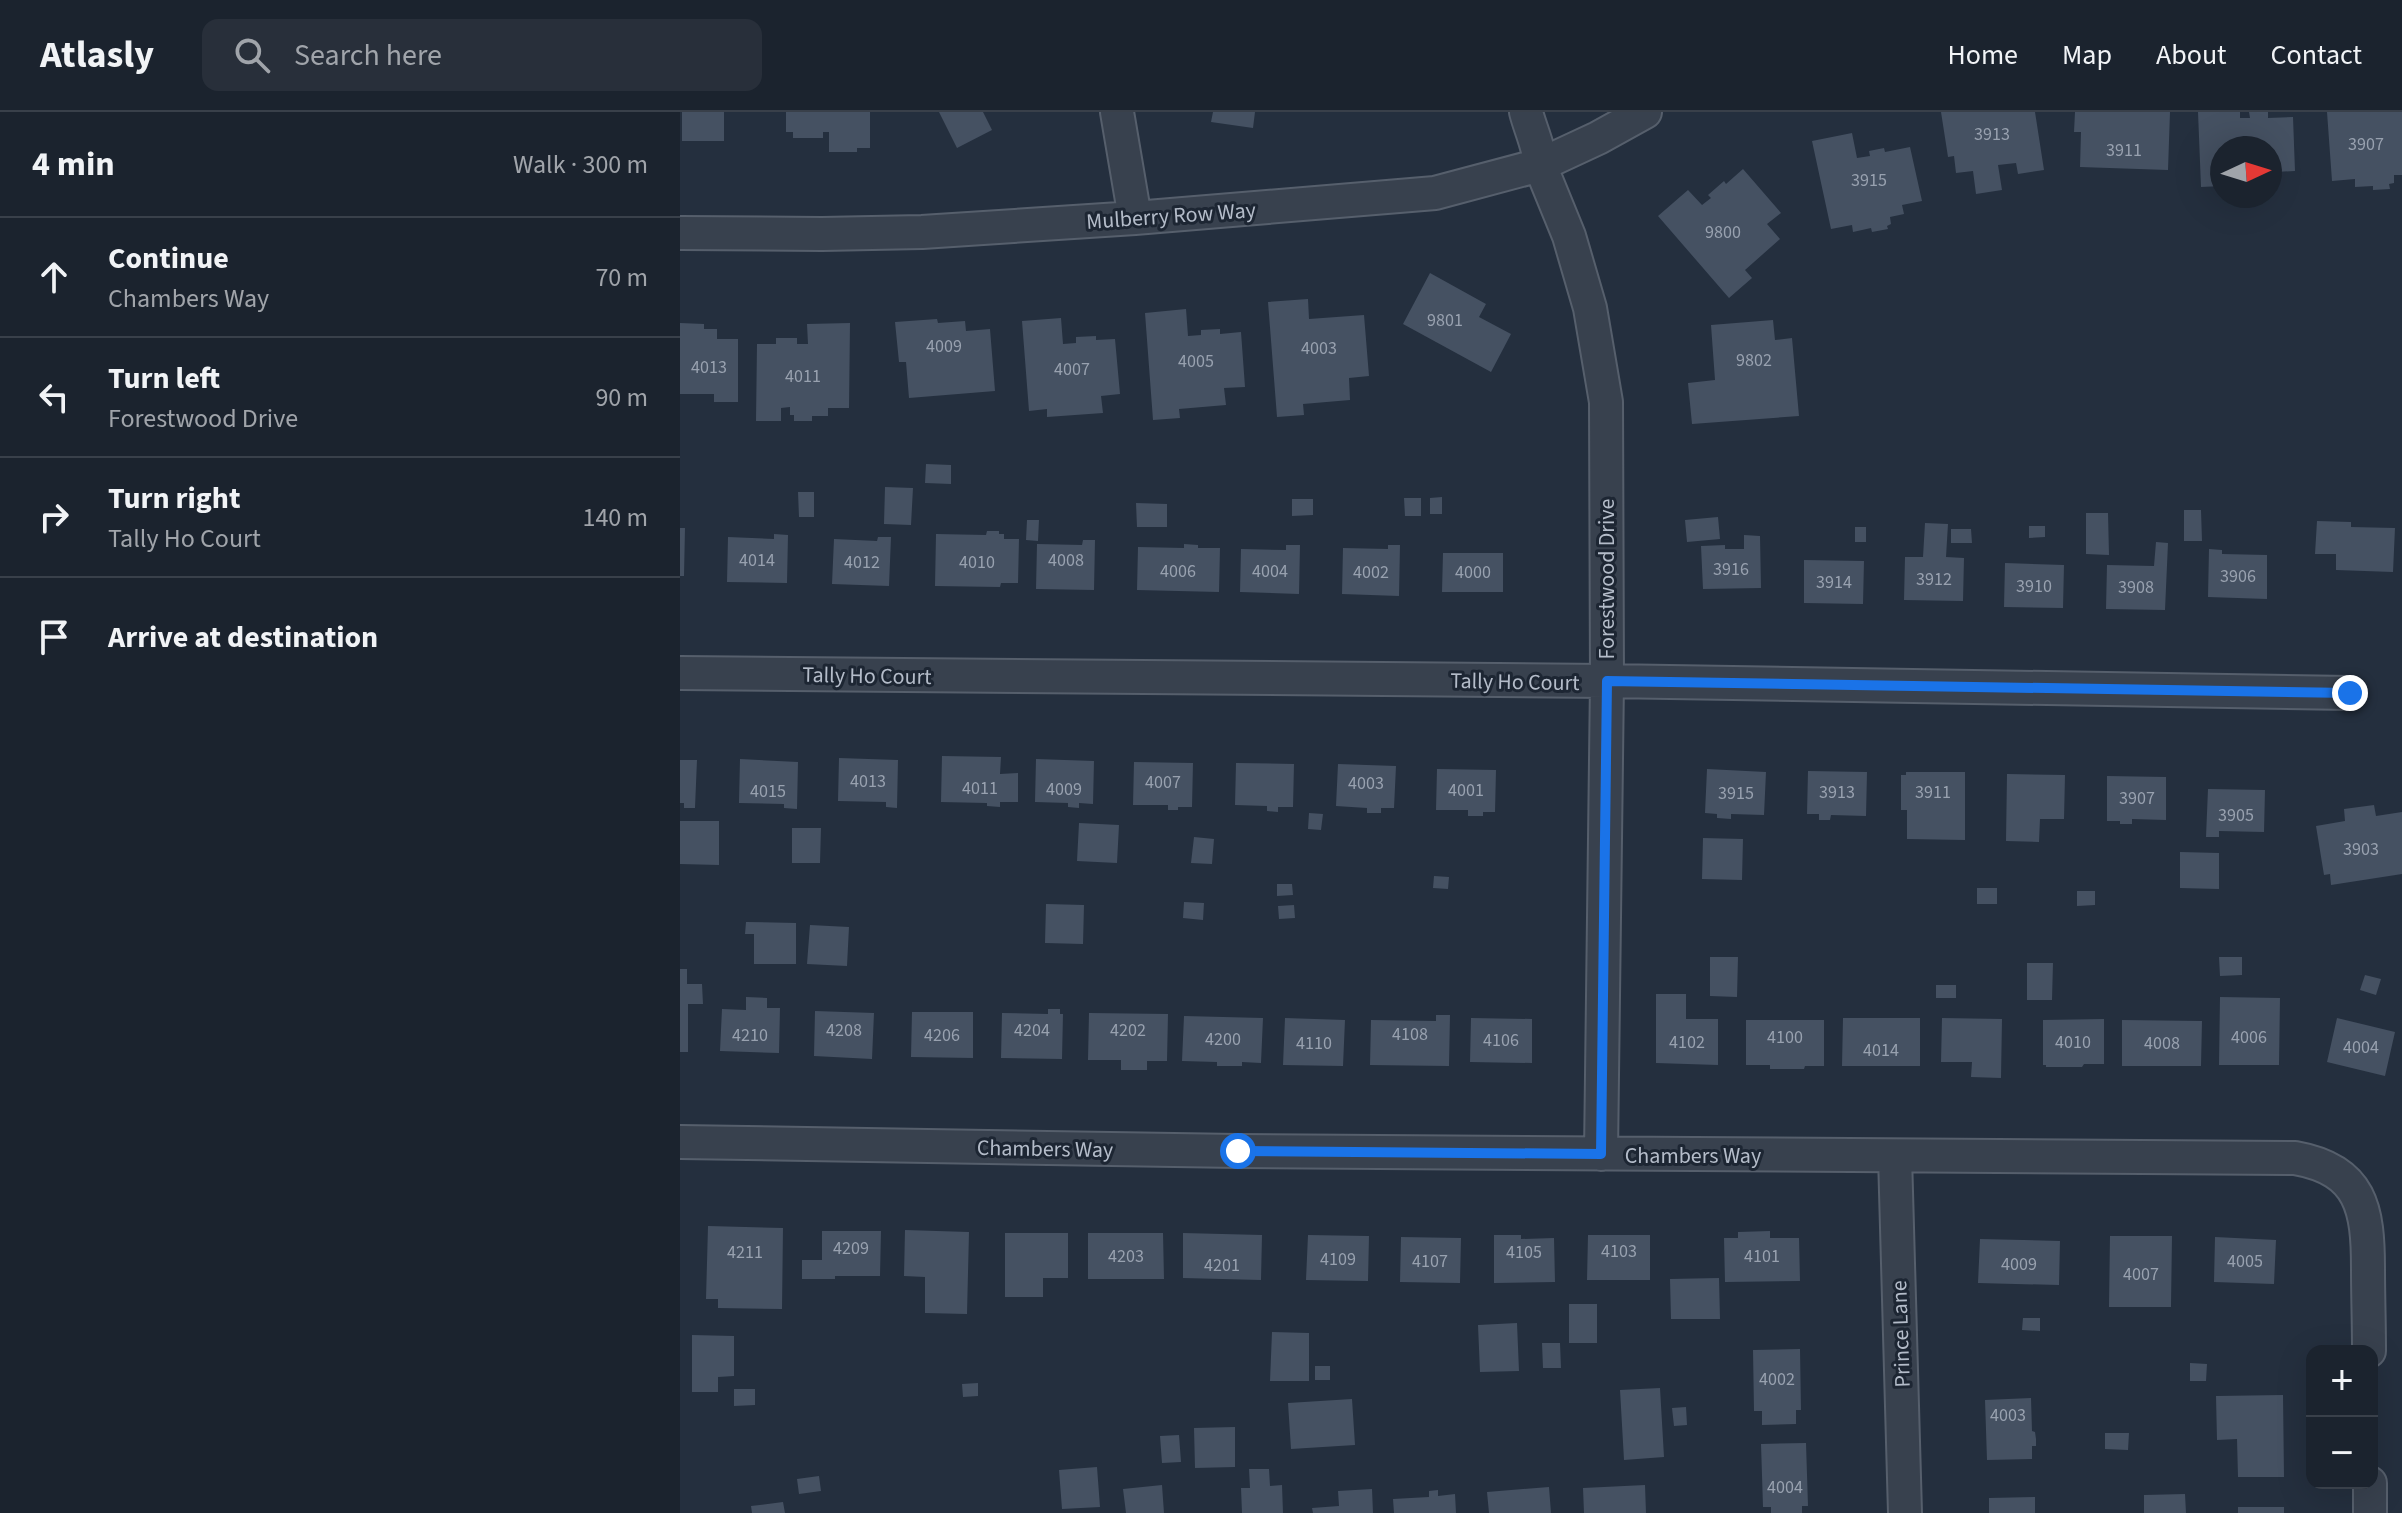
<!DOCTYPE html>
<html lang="en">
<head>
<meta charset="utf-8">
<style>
  body { margin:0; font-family:"Source Sans 3",sans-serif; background:#282f3a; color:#f1f3f6 }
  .controls { position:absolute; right:24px; bottom:24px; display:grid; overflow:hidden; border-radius:16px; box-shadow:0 8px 32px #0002 }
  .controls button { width:72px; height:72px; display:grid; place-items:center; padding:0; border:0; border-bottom:2px solid #39404a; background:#1b232e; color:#f1f3f6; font:40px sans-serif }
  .compass { position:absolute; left:1530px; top:24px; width:72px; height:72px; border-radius:50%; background:#1b232e; box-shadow:0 8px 32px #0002; rotate:86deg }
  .stop { position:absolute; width:24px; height:24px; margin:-18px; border:6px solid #1a73e8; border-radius:50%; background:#fff }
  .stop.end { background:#1a73e8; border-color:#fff; box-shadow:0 2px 8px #0008 }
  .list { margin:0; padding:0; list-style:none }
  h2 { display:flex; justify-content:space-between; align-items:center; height:104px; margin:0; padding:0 32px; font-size:34px }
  h2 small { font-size:26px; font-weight:400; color:#a0a4aa }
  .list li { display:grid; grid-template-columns:52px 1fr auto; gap:24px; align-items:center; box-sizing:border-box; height:120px; padding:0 32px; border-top:2px solid #39404a }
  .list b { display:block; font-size:30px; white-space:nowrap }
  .list p { margin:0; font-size:26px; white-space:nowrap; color:#a0a4aa }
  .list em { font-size:26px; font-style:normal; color:#a0a4aa }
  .icon { flex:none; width:44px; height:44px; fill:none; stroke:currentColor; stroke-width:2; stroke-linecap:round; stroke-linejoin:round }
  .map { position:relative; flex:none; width:1722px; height:1401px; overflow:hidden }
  header { display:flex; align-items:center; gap:48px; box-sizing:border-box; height:112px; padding:0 40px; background:#1b232e; border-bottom:2px solid #39404a }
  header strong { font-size:38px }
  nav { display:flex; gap:44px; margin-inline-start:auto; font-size:28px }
  .search { width:560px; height:72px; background:#282f3a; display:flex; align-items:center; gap:20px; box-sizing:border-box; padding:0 28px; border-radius:16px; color:#a0a4aa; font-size:30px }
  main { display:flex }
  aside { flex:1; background:#1b232e }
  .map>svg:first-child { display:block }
</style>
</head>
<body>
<header>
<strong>Atlasly</strong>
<div class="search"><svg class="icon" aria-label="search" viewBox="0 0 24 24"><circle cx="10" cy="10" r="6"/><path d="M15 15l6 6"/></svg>Search here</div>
<nav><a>Home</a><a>Map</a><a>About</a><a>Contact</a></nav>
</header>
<main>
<aside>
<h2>4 min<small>Walk · 300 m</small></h2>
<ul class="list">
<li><svg class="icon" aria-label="ahead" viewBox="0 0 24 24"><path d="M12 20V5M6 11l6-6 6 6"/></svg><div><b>Continue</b><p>Chambers Way</p></div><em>70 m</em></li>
<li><svg class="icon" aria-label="left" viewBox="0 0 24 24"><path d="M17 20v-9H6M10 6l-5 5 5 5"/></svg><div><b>Turn left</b><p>Forestwood Drive</p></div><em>90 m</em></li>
<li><svg class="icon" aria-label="right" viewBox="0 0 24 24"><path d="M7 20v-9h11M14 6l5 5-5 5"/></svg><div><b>Turn right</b><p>Tally Ho Court</p></div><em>140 m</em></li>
<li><svg class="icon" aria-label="arrive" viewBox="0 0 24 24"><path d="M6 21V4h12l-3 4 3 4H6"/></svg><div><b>Arrive at destination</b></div></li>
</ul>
</aside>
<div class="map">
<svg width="1722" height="1401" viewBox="0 0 1722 1401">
  <rect width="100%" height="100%" fill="#242f3e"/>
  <path fill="#455162" d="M 2,0 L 44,0 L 44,29 L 2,29 Z
    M 106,0 L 190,0 L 190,36 L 177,36 L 177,40 L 149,40 L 149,20 L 143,20 L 143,26 L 113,26 L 113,20 L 106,20 Z
    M 259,0 L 303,0 L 312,18 L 277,36 Z
    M 533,0 L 575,0 L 573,16 L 531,10 Z
    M 1261,0 L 1355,0 L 1364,58 L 1338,62 L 1336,51 L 1318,53 L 1322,78 L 1296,82 L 1293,59 L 1276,61 L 1274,44 L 1268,45 Z
    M 1395,0 L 1490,0 L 1488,58 L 1400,55 L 1401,20 L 1394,20 Z
    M 1518,0 L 1560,0 L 1560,6 L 1570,6 L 1569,0 L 1588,0 L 1588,6 L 1613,5 L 1615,59 L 1596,60 L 1596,80 L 1590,80 L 1590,36 L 1542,36 L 1542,74 L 1521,75 Z
    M 1647,0 L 1722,0 L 1722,63 L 1714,63 L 1714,71 L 1709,72 L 1710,77 L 1693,78 L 1693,74 L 1675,75 L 1675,67 L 1652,69 Z
    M 1172,21 L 1177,46 L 1190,44 L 1189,39 L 1204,36 L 1205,40 L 1230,35 L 1242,89 L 1222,93 L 1224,102 L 1210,105 L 1211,112 L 1207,114 L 1208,117 L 1192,120 L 1191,116 L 1173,120 L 1172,113 L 1151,117 L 1132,29 Z
    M 1063,57 L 1101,101 L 1087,112 L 1100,127 L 1065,158 L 1072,166 L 1049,186 L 978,104 L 1008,78 L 1022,93 L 1031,86 L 1028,83 L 1044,69 L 1046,72 Z
    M 750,161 L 806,192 L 799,205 L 831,222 L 811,260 L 723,212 Z
    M 628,187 L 629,207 L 684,203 L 689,264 L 669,266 L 670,288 L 623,292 L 624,303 L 597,305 L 588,190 Z
    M 506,197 L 508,224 L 521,223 L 521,218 L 540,217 L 540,222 L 561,220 L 565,275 L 544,276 L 546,293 L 499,297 L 500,306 L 473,308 L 465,201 Z
    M 381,206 L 383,232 L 396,231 L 396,225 L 416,224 L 416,228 L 435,227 L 440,282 L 421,284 L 423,301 L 367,305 L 367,297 L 349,299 L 342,209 Z
    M 257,207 L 258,211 L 285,209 L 286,219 L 310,217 L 315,279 L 229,286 L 226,250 L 219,250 L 215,210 Z
    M 1093,208 L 1095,228 L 1112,226 L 1119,304 L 1012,312 L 1008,271 L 1035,268 L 1031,213 Z
    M 0,211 L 24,212 L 24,217 L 37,217 L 37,227 L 58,227 L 58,290 L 34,290 L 34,282 L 0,282 Z
    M 170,211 L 169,296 L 148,296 L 148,304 L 132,304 L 132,309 L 114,309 L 114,303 L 110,303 L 110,295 L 101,296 L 101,309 L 76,309 L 77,232 L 96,232 L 96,226 L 117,226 L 117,232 L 128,232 L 127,212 Z
    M 246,352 L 271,353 L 271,372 L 245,371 Z
    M 205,375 L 233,376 L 231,413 L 204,412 Z
    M 118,380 L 134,380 L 134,405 L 119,405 Z
    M 762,385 L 762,402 L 750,402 L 750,386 Z
    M 724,386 L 741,386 L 741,404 L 725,404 Z
    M 612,387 L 633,387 L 633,403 L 612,404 Z
    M 456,391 L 487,392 L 487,415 L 457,415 Z
    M 1504,398 L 1521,398 L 1522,429 L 1504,429 Z
    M 1406,401 L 1428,401 L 1429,443 L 1406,442 Z
    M 1038,405 L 1040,427 L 1007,430 L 1005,408 Z
    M 347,408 L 359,408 L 358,429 L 346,428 Z
    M 1637,409 L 1671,410 L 1671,415 L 1715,416 L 1713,460 L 1656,458 L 1656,442 L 1635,442 Z
    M 1245,411 L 1268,412 L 1266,445 L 1284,446 L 1283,489 L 1224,488 L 1225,445 L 1243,445 Z
    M 1349,414 L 1365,414 L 1365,425 L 1349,426 Z
    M 1175,415 L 1186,415 L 1186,430 L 1175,430 Z
    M 0,416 L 5,416 L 4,464 L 0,464 Z
    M 1271,417 L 1291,417 L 1292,431 L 1271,431 Z
    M 307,419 L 319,419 L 319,422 L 324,422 L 324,427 L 339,427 L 338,471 L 321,471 L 320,475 L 255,474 L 256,422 L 306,423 Z
    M 94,422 L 108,423 L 107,471 L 47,470 L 48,425 L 94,427 Z
    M 1064,423 L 1080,424 L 1081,476 L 1023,477 L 1021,434 L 1045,433 L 1045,437 L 1064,437 Z
    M 198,425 L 211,425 L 209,474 L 152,472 L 154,427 L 197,429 Z
    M 403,428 L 415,428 L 414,478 L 356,477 L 357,432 L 402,433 Z
    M 1476,430 L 1488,431 L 1485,498 L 1426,497 L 1427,453 L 1474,454 Z
    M 504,432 L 518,433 L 518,436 L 540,436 L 539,480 L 457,478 L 458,435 L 504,436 Z
    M 606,433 L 620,433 L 619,482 L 560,480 L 561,437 L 606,438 Z
    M 708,433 L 720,433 L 719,484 L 662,482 L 663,436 L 708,437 Z
    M 1529,437 L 1542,438 L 1542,442 L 1587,443 L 1587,487 L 1528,485 Z
    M 763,441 L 823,441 L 823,480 L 762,480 Z
    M 1124,448 L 1184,449 L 1183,492 L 1124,491 Z
    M 1325,451 L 1384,453 L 1383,496 L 1324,495 Z
    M 262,644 L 321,645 L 320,662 L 338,661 L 338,690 L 320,690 L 320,695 L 307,694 L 307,691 L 261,690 Z
    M 159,646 L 218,648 L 217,696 L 206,695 L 206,690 L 158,689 Z
    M 60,647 L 118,650 L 117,697 L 104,696 L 104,692 L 59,691 Z
    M 356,647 L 414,649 L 413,692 L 399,691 L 399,696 L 388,695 L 388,691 L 355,690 Z
    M 0,648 L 17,648 L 15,696 L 4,696 L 4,691 L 0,691 Z
    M 454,650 L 513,651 L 512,695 L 498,695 L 498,698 L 488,698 L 488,693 L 453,693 Z
    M 556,651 L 614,652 L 613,695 L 598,695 L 598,700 L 587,699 L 587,694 L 555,693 Z
    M 658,652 L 716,654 L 714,696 L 701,696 L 701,701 L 687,701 L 687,696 L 656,694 Z
    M 757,657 L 816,658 L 815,700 L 803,700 L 803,704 L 788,704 L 788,698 L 756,698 Z
    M 1027,657 L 1086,660 L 1084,703 L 1051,702 L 1051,707 L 1037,706 L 1037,702 L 1025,701 Z
    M 1128,659 L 1187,660 L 1186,704 L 1151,703 L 1150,708 L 1139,708 L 1139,702 L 1127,702 Z
    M 1226,660 L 1285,660 L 1285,728 L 1227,727 L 1227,698 L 1221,698 L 1221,663 L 1226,663 Z
    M 1327,662 L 1385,663 L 1384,707 L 1360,707 L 1359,730 L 1326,729 Z
    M 1427,664 L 1486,665 L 1486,708 L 1452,707 L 1452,712 L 1440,712 L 1440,709 L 1427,709 Z
    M 1528,677 L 1585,678 L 1584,720 L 1539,719 L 1539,725 L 1526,725 Z
    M 1694,693 L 1696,704 L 1722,700 L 1722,762 L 1651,773 L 1650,762 L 1644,763 L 1636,714 L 1665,709 L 1664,697 Z
    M 629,701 L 643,702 L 641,718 L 628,717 Z
    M 0,709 L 39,709 L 39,753 L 0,752 Z
    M 399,711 L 439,713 L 437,751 L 397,749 Z
    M 112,716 L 141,716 L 140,751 L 112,751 Z
    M 514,725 L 534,727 L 532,752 L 511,751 Z
    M 1023,726 L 1063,727 L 1062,768 L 1022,767 Z
    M 1500,740 L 1539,741 L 1539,777 L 1500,776 Z
    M 754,764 L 769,765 L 768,777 L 753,776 Z
    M 597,772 L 612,772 L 613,783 L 597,784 Z
    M 1297,776 L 1317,776 L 1317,792 L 1297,792 Z
    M 1397,779 L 1415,779 L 1415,793 L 1397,794 Z
    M 504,790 L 524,791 L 523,808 L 503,806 Z
    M 366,792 L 404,793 L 403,832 L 365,831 Z
    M 614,793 L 615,806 L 599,807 L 598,794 Z
    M 66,810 L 116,811 L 116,852 L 74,852 L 74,822 L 65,822 Z
    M 130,813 L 169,815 L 167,854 L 127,852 Z
    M 1030,845 L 1058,845 L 1057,885 L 1030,884 Z
    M 1539,845 L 1562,845 L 1562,863 L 1540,864 Z
    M 1347,851 L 1373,851 L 1372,888 L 1347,888 Z
    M 0,857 L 7,857 L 7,872 L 22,872 L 23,892 L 8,892 L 8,940 L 0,940 Z
    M 1685,863 L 1701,867 L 1696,883 L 1680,878 Z
    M 1256,873 L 1276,873 L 1276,886 L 1256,886 Z
    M 976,882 L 1006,882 L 1006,907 L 1038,907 L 1038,953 L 976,951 Z
    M 66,885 L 87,886 L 87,896 L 100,896 L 99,941 L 40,939 L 42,897 L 66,898 Z
    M 1540,885 L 1600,886 L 1599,953 L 1539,953 Z
    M 368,897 L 380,897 L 380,902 L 383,902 L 382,947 L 321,946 L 322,901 L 368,902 Z
    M 135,899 L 194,901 L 192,947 L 134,944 Z
    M 232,900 L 293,900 L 293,946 L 231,945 Z
    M 409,901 L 488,902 L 487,949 L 467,949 L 467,958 L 441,958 L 441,948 L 408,948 Z
    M 756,903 L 770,903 L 769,954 L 690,953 L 691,908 L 756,909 Z
    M 504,904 L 583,906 L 581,951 L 562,950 L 562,954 L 537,954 L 537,950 L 502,949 Z
    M 605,906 L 665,908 L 663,954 L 603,953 Z
    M 791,906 L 852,907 L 852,951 L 790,950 Z
    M 1163,906 L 1240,906 L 1240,954 L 1162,954 Z
    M 1262,906 L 1322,907 L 1321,966 L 1291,965 L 1292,950 L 1261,950 Z
    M 1657,906 L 1715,920 L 1705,964 L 1647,950 Z
    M 1424,907 L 1424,952 L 1404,952 L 1402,955 L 1366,955 L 1366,953 L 1363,953 L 1363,908 Z
    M 1066,908 L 1144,908 L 1144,954 L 1125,954 L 1124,957 L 1090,957 L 1090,953 L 1066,953 Z
    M 1442,908 L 1522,909 L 1521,954 L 1442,954 Z
    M 28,1114 L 103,1116 L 102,1197 L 38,1196 L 38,1187 L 26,1187 Z
    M 225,1118 L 289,1120 L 287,1202 L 245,1201 L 245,1165 L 224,1164 Z
    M 142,1119 L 201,1119 L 200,1164 L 155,1164 L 155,1167 L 122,1167 L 122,1148 L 142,1148 Z
    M 1090,1119 L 1090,1126 L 1119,1126 L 1120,1169 L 1045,1170 L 1044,1126 L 1058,1126 L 1058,1120 Z
    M 325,1121 L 388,1121 L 388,1166 L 363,1166 L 363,1185 L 325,1185 Z
    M 408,1121 L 483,1121 L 484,1167 L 408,1167 Z
    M 503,1121 L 582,1123 L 581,1168 L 503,1166 Z
    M 628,1123 L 689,1124 L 688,1169 L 626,1168 Z
    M 814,1123 L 841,1123 L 841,1127 L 874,1126 L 875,1170 L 814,1171 Z
    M 908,1123 L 970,1123 L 970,1168 L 907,1168 Z
    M 1430,1124 L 1492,1124 L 1491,1195 L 1429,1195 Z
    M 721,1125 L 781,1126 L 780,1171 L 720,1170 Z
    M 1535,1125 L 1596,1128 L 1594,1172 L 1534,1170 Z
    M 1300,1127 L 1380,1129 L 1379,1173 L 1298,1171 Z
    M 1039,1166 L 1040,1207 L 991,1207 L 990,1167 Z
    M 889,1192 L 917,1192 L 917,1231 L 889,1231 Z
    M 1343,1206 L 1360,1206 L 1360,1219 L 1342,1218 Z
    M 837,1211 L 839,1259 L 800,1260 L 798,1213 Z
    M 592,1220 L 629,1221 L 629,1269 L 590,1269 Z
    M 12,1223 L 54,1224 L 54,1264 L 38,1265 L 38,1280 L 12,1280 Z
    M 862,1231 L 880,1231 L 881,1256 L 863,1256 Z
    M 1120,1237 L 1121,1298 L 1116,1298 L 1116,1312 L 1082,1313 L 1082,1299 L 1074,1299 L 1073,1238 Z
    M 1510,1251 L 1527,1252 L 1526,1269 L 1510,1269 Z
    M 635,1254 L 650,1254 L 650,1268 L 635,1268 Z
    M 298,1271 L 298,1284 L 283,1285 L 282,1272 Z
    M 980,1276 L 984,1345 L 944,1348 L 940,1278 Z
    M 54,1277 L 75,1277 L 75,1293 L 54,1294 Z
    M 1603,1283 L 1604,1365 L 1558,1365 L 1557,1327 L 1537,1328 L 1536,1284 Z
    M 1351,1286 L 1352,1319 L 1355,1320 L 1356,1327 L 1356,1334 L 1352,1334 L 1352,1347 L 1307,1348 L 1305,1288 Z
    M 672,1287 L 675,1333 L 611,1337 L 608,1291 Z
    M 1006,1295 L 1007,1313 L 994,1314 L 992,1296 Z
    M 555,1315 L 555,1355 L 515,1356 L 514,1316 Z
    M 1425,1321 L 1449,1321 L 1448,1338 L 1425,1337 Z
    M 499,1323 L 501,1350 L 482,1351 L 480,1324 Z
    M 1126,1331 L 1128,1394 L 1122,1394 L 1122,1401 L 1091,1401 L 1091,1395 L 1083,1395 L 1081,1332 Z
    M 417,1355 L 420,1395 L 382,1397 L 379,1358 Z
    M 569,1357 L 589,1357 L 590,1374 L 602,1373 L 603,1401 L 562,1401 L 561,1376 L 570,1376 Z
    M 139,1364 L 141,1379 L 119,1382 L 117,1367 Z
    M 482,1373 L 484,1401 L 446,1401 L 443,1377 Z
    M 965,1373 L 966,1401 L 904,1401 L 903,1376 Z
    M 869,1375 L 871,1401 L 809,1401 L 807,1380 Z
    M 692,1377 L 693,1401 L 633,1401 L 632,1396 L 659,1394 L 658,1379 Z
    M 758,1378 L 758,1384 L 775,1382 L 776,1401 L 714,1401 L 713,1387 L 749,1385 L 749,1379 Z
    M 1505,1382 L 1506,1401 L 1464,1401 L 1464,1383 Z
    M 1355,1385 L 1355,1401 L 1309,1401 L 1309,1386 Z
    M 103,1390 L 105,1401 L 72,1401 L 71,1394 Z
    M 1558,1395 L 1604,1395 L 1604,1401 L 1558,1401 Z"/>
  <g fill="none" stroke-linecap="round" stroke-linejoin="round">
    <g stroke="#565f6c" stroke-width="36">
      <path id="minor" d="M 437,0 L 455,106
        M 846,0 C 850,16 860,37 860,53 L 889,124 L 910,196 L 926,290 L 927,569 L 921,1042
        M 0,121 L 142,122 L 242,120 L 455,106 L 755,81 L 860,53 L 918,26 L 965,0
        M 0,561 L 927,569 L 1670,581
        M 0,1030 L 558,1039 L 1615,1046 C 1682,1058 1688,1097 1688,1157 C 1688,1184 1689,1212 1689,1239
        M 1215,1044 L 1225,1401
        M 1690,1371 L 1690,1401"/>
    </g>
    <use href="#minor" stroke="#38414e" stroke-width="32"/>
  </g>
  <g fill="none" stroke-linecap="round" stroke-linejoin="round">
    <path stroke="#1a73e8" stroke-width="10" d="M 558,1039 L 921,1042 L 927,569 L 1670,581"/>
  </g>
  <g text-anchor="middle" stroke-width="6" stroke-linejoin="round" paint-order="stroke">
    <g font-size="18" fill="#98a1af">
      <text x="1312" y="28">3913</text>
      <text x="1686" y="38">3907</text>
      <text x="1444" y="44">3911</text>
      <text x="1189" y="74">3915</text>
      <text x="1043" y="126">9800</text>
      <text x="765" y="214">9801</text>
      <text x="264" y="240">4009</text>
      <text x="639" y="242">4003</text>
      <text x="1074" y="254">9802</text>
      <text x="516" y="255">4005</text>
      <text x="29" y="261">4013</text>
      <text x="392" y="263">4007</text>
      <text x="123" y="270">4011</text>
      <text x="77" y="454">4014</text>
      <text x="386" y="454">4008</text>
      <text x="182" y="456">4012</text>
      <text x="297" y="456">4010</text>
      <text x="1051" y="463">3916</text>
      <text x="498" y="465">4006</text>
      <text x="590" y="465">4004</text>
      <text x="691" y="466">4002</text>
      <text x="793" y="466">4000</text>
      <text x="1558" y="470">3906</text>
      <text x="1254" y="473">3912</text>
      <text x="1154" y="476">3914</text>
      <text x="1354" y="480">3910</text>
      <text x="1456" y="481">3908</text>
      <text x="188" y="675">4013</text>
      <text x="483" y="676">4007</text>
      <text x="686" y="677">4003</text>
      <text x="300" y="682">4011</text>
      <text x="384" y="683">4009</text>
      <text x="786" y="684">4001</text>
      <text x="88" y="685">4015</text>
      <text x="1157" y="686">3913</text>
      <text x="1253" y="686">3911</text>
      <text x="1056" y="687">3915</text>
      <text x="1457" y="692">3907</text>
      <text x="1556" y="709">3905</text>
      <text x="1681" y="743">3903</text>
      <text x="164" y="924">4208</text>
      <text x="352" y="924">4204</text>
      <text x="448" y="924">4202</text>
      <text x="730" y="928">4108</text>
      <text x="70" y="929">4210</text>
      <text x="262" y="929">4206</text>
      <text x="1105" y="931">4100</text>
      <text x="1569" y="931">4006</text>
      <text x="543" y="933">4200</text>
      <text x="821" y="934">4106</text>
      <text x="1007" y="936">4102</text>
      <text x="1393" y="936">4010</text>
      <text x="634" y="937">4110</text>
      <text x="1482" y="937">4008</text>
      <text x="1681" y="941">4004</text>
      <text x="1201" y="944">4014</text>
      <text x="171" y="1142">4209</text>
      <text x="939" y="1145">4103</text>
      <text x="65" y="1146">4211</text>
      <text x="844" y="1146">4105</text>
      <text x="446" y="1150">4203</text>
      <text x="1082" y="1150">4101</text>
      <text x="658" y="1153">4109</text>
      <text x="750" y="1155">4107</text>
      <text x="1565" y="1155">4005</text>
      <text x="1339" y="1158">4009</text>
      <text x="542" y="1159">4201</text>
      <text x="1461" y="1168">4007</text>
      <text x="1097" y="1273">4002</text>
      <text x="1328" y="1309">4003</text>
      <text x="1105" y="1381">4004</text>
    </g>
    <g font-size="22" fill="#b4bcc9" stroke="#1d2633">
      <text transform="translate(491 103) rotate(-4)" y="8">Mulberry Row Way</text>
      <text transform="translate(926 467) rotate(-90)" y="8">Forestwood Drive</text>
      <text transform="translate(187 563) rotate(1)" y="8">Tally Ho Court</text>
      <text transform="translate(835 569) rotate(1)" y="8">Tally Ho Court</text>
      <text transform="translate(365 1036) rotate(1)" y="8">Chambers Way</text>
      <text x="1013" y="1051">Chambers Way</text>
      <text transform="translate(1220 1222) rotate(-92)" y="8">Prince Lane</text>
    </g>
  </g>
</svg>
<div class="controls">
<button>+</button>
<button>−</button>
</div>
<svg class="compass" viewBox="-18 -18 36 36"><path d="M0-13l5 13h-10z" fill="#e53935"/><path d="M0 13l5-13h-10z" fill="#a0a4aa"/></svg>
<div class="stop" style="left:558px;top:1039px"></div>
<div class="stop end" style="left:1670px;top:581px"></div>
</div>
</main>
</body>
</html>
